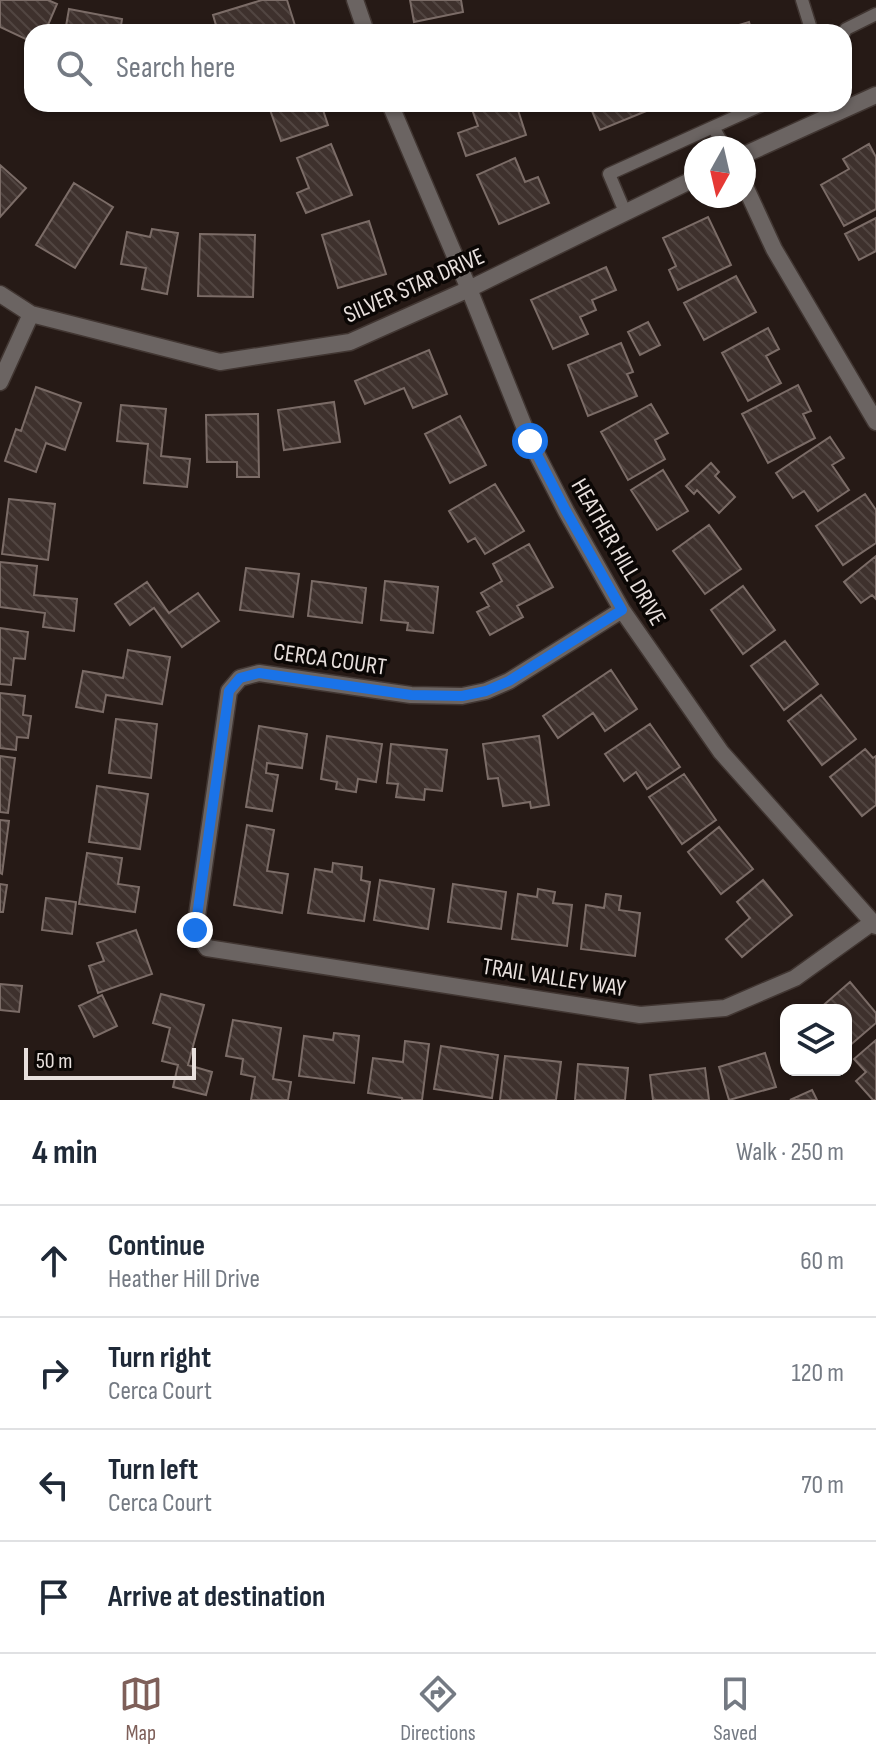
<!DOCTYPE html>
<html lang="en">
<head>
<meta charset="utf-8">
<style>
  body { margin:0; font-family:"Sofia Sans Condensed",sans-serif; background:#f2f2f3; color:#1f2937 }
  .controls { position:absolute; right:24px; bottom:24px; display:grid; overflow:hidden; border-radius:16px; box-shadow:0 2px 6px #0004 }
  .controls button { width:72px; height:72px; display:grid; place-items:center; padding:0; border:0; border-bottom:2px solid #e0e1e3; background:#fff; color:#1f2937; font:40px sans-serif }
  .compass { position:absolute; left:684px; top:136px; width:72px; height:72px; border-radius:50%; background:#fff; box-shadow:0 2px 6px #0004; rotate:188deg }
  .scale { position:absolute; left:24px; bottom:20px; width:172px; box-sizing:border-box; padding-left:8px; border:4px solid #e8e0dd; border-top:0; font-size:22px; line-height:28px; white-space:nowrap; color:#e8e0dd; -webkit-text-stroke:6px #0b0705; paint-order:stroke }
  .stop { position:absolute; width:24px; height:24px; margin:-18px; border:6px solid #1a73e8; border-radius:50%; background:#fff }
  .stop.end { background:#1a73e8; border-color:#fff; box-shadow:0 2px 8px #0008 }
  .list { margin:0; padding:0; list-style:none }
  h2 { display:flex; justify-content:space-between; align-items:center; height:104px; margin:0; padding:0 32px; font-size:34px }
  h2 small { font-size:26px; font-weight:400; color:#747a83 }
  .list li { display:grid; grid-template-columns:52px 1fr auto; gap:24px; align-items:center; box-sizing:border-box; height:112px; padding:0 32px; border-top:2px solid #e0e1e3 }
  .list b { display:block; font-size:30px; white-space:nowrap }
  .list p { margin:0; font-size:26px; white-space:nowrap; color:#747a83 }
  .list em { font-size:26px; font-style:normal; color:#747a83 }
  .icon { flex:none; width:44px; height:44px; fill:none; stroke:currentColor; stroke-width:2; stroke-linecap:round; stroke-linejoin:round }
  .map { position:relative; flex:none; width:876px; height:1100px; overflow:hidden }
  .search { position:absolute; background:#fff; box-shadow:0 2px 6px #0004; left:24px; right:24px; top:24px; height:88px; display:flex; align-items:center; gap:20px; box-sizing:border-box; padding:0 28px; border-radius:24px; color:#747a83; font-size:30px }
  .sheet { height:552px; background:#fff }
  nav { display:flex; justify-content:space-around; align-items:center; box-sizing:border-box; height:112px; border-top:2px solid #e0e1e3; background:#fff; font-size:22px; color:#747a83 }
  nav a { display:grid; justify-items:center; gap:4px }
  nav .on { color:#7e5f59 }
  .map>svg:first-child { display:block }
</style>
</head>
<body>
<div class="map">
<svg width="876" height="1100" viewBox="0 0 876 1100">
  <defs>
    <pattern id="building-back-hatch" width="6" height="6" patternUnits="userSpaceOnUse" patternTransform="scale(2)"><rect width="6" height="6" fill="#3e312d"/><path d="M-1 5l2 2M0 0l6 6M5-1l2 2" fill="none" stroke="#514541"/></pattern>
  </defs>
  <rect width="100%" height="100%" fill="#261a16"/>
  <path fill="url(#building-back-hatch)" stroke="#7b6c67" stroke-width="2" d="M 0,0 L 48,0 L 57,4 L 45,32 L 32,32 L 32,42 L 0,27 Z
    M 262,0 L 287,0 L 297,32 L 218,32 L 213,15 Z
    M 410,0 L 461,0 L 463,12 L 414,22 Z
    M 69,9 L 122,19 L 120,32 L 65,32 Z
    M 749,22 L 752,32 L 716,32 Z
    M 268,104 L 321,104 L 328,125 L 281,141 Z
    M 470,104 L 516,104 L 526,135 L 466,156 L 458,133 L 478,126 Z
    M 589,104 L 661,104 L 661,105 L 600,130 Z
    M 331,144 L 352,195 L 306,213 L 297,193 L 309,188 L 297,158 Z
    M 869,144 L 876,157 L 876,209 L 844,226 L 821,185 L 849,169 L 843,159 Z
    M 515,158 L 525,182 L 538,177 L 549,203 L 499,224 L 477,175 Z
    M 0,165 L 26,188 L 0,217 Z
    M 74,183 L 113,207 L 75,268 L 36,245 Z
    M 708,217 L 731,265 L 678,290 L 669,270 L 676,266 L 663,238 Z
    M 876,218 L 876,251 L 859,260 L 845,234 Z
    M 369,221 L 386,274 L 338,288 L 322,235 Z
    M 152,229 L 178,233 L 167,294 L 142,289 L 146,268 L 121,264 L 127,232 L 150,237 Z
    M 200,234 L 255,235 L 253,297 L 198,296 Z
    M 606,267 L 616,290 L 592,300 L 596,310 L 580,317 L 588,334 L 553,349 L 531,300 Z
    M 736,276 L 756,312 L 704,340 L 684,303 Z
    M 648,322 L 660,345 L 640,355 L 628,332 Z
    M 768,328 L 779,349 L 766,356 L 781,383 L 748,401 L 722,353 Z
    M 621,343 L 633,372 L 627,374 L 637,396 L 588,416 L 568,365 Z
    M 429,350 L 447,394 L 413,408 L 404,388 L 365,404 L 355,381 Z
    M 798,385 L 811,411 L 803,414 L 815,438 L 768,463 L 742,414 Z
    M 36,387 L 81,403 L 65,450 L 46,443 L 36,472 L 5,461 L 16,429 L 21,431 Z
    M 334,402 L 340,442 L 284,450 L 278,410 Z
    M 651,404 L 668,433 L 655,440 L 665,459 L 628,480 L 601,432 Z
    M 121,405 L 166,409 L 161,456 L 190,459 L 187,487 L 144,483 L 148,444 L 117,441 Z
    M 258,414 L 259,477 L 237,477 L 237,462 L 207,462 L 206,415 Z
    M 460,416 L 486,465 L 450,483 L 425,434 Z
    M 830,437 L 844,458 L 832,465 L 849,490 L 818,511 L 804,491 L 793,498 L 776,473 Z
    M 711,463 L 719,472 L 715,476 L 735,497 L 719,513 L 697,490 L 694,494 L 686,486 Z
    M 663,470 L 688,511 L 657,530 L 631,490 Z
    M 495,484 L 524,531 L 485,554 L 475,538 L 468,542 L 449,511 Z
    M 865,494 L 876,510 L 876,543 L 843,565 L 816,526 Z
    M 9,499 L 55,504 L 48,560 L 2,554 Z
    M 709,525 L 741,569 L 705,594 L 673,551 Z
    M 529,544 L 553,587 L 517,606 L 523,617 L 490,635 L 477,612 L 489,606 L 481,593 L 502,581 L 493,564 Z
    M 876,556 L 876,599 L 872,595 L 861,603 L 844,582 Z
    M 0,562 L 37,566 L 34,595 L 77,599 L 74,631 L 43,627 L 45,613 L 0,607 Z
    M 246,568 L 299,574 L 293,617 L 240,610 Z
    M 312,581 L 366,588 L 362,623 L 308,616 Z
    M 385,581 L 438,587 L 433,633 L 407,630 L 408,623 L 381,620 Z
    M 147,582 L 169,613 L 198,593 L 219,621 L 182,647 L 154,608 L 130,625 L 115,604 Z
    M 743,586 L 775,630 L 743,654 L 711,610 Z
    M 0,628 L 28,632 L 25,659 L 14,658 L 11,685 L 0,684 Z
    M 785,641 L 818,684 L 784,710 L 751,666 Z
    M 128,650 L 170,657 L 162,704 L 106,695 L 103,712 L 76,707 L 83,671 L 123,678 Z
    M 611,670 L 637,709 L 605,731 L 593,713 L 558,738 L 543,716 Z
    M 0,693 L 25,696 L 23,715 L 31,716 L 28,738 L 17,737 L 16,750 L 0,748 Z
    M 821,695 L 856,739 L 822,765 L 788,721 Z
    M 116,719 L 157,724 L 151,778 L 109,773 Z
    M 650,724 L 680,767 L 647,789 L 636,772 L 624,781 L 605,754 Z
    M 259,726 L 307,734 L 302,768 L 267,763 L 266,773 L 278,775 L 272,811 L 246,807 Z
    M 327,736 L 382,744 L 376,782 L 358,779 L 356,792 L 336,789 L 337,782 L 321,779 Z
    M 539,736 L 549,805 L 531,808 L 530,802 L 503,806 L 498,778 L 488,779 L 483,744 Z
    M 391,744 L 447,750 L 442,791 L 425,789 L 424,800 L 396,797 L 398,784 L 387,783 Z
    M 865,749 L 873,758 L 876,756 L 876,805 L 862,816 L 830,777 Z
    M 0,756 L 15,758 L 8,813 L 0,812 Z
    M 684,774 L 716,820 L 682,844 L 649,797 Z
    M 97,786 L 148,794 L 140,849 L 89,842 Z
    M 0,820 L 9,821 L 2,874 L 0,873 Z
    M 247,825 L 274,830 L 267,871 L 288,874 L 282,913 L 234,905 Z
    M 719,827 L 753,869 L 721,894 L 688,852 Z
    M 87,853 L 122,858 L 118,884 L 139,887 L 135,912 L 79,904 Z
    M 333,863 L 362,867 L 361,880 L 370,882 L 364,921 L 308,913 L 315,869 L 332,872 Z
    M 380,880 L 434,889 L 428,929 L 374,920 Z
    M 763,880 L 792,915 L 742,957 L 726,939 L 750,918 L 737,902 Z
    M 0,884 L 7,885 L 3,912 L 0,912 Z
    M 453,884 L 506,892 L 501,929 L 448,922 Z
    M 538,889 L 555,892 L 553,903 L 572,905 L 567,946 L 512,939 L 518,894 L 537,897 Z
    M 606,894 L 621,896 L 619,910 L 640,913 L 635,956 L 581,949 L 586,905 L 604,908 Z
    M 46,898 L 76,902 L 72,934 L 42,930 Z
    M 136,930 L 152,974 L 98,993 L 89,966 L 104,961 L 97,943 Z
    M 850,982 L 876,1013 L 876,1023 L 848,1047 L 846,1044 L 846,1010 L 818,1010 Z
    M 0,984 L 22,986 L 19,1012 L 0,1010 Z
    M 161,994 L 204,1005 L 188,1065 L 212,1072 L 206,1095 L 173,1087 L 178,1065 L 162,1061 L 170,1028 L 153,1023 Z
    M 102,995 L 117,1026 L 94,1037 L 79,1006 Z
    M 233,1020 L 281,1028 L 273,1079 L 291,1082 L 288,1100 L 251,1100 L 255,1077 L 241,1074 L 243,1059 L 226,1056 Z
    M 334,1033 L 359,1036 L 354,1083 L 299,1076 L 304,1036 L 333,1040 Z
    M 876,1040 L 876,1100 L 873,1100 L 856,1081 L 866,1072 L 854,1059 Z
    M 405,1041 L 429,1044 L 422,1100 L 402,1100 L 402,1098 L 368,1093 L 373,1058 L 403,1062 Z
    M 441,1046 L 498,1055 L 492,1098 L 434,1089 Z
    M 765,1053 L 776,1087 L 729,1100 L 719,1067 Z
    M 505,1056 L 561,1062 L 556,1100 L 500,1100 Z
    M 578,1064 L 628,1068 L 625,1100 L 575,1100 Z
    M 705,1068 L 709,1100 L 653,1100 L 650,1075 Z
    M 812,1090 L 817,1100 L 790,1100 Z"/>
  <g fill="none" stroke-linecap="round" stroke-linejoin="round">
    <g stroke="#413632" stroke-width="15">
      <path id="service" d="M 802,0 L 812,32
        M 844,33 L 846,29 L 876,14
        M 713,127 L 764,104
        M 625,212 L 609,174 L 713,127 L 725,148"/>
    </g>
    <g stroke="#413632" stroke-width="19">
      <path id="minor" d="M 355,0 L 366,32
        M 390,104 L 469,289 L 530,441 L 566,511 L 622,610 L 721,752 L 876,926
        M 744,155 L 876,95
        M 744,184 L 774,249 L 876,422
        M 0,294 L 31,314 L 220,362 L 350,342 L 469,289 L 696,178
        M 0,382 L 31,314
        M 622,610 L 509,681 L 486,691 L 462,696 L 411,695 L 259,673 L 240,678 L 229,691 L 195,930 L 207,948 L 640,1015 L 725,1008 L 795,978 L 873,922"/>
    </g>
    <use href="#service" stroke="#6b6462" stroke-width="12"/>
    <use href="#minor" stroke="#6b6462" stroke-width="16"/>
  </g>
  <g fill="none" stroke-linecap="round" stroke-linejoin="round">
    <path stroke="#1a73e8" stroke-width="10" d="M 195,930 L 229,691 L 240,678 L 259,673 L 411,695 L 462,696 L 486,691 L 509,681 L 622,610 L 566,511 L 530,441"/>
  </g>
  <g text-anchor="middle" stroke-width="7" stroke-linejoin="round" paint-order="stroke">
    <g font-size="24" fill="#e8e0dd" stroke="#0b0705">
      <text transform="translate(414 285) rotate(-24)" y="8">SILVER STAR DRIVE</text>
      <text transform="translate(619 552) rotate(60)" y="8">HEATHER HILL DRIVE</text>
      <text transform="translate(330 659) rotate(8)" y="8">CERCA COURT</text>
      <text transform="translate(554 977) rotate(9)" y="8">TRAIL VALLEY WAY</text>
    </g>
  </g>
</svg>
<div class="controls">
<button><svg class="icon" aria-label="layers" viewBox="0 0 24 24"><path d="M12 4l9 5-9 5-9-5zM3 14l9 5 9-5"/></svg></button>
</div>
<svg class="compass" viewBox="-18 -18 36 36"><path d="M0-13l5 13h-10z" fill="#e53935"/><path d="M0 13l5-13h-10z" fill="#747a83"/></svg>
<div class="scale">50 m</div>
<div class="stop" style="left:530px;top:441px"></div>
<div class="stop end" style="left:195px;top:930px"></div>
<div class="search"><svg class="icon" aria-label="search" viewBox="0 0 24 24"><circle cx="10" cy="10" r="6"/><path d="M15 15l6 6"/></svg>Search here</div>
</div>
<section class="sheet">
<h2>4 min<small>Walk · 250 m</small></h2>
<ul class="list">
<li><svg class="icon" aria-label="ahead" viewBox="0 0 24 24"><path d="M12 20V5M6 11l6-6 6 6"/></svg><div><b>Continue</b><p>Heather Hill Drive</p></div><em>60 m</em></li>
<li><svg class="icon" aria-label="right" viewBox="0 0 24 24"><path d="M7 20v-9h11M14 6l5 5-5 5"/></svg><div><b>Turn right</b><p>Cerca Court</p></div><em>120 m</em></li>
<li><svg class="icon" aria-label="left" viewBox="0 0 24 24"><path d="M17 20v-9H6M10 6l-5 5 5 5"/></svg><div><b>Turn left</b><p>Cerca Court</p></div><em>70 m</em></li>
<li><svg class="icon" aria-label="arrive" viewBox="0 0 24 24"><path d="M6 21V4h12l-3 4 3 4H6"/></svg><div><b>Arrive at destination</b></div></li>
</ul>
</section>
<nav>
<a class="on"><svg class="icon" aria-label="map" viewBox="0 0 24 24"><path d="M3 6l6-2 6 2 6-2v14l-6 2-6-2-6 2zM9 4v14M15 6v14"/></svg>Map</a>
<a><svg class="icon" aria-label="directions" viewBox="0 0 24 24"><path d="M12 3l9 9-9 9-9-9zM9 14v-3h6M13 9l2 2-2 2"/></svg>Directions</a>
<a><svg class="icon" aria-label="saved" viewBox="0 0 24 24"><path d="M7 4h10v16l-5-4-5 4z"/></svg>Saved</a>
</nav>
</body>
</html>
